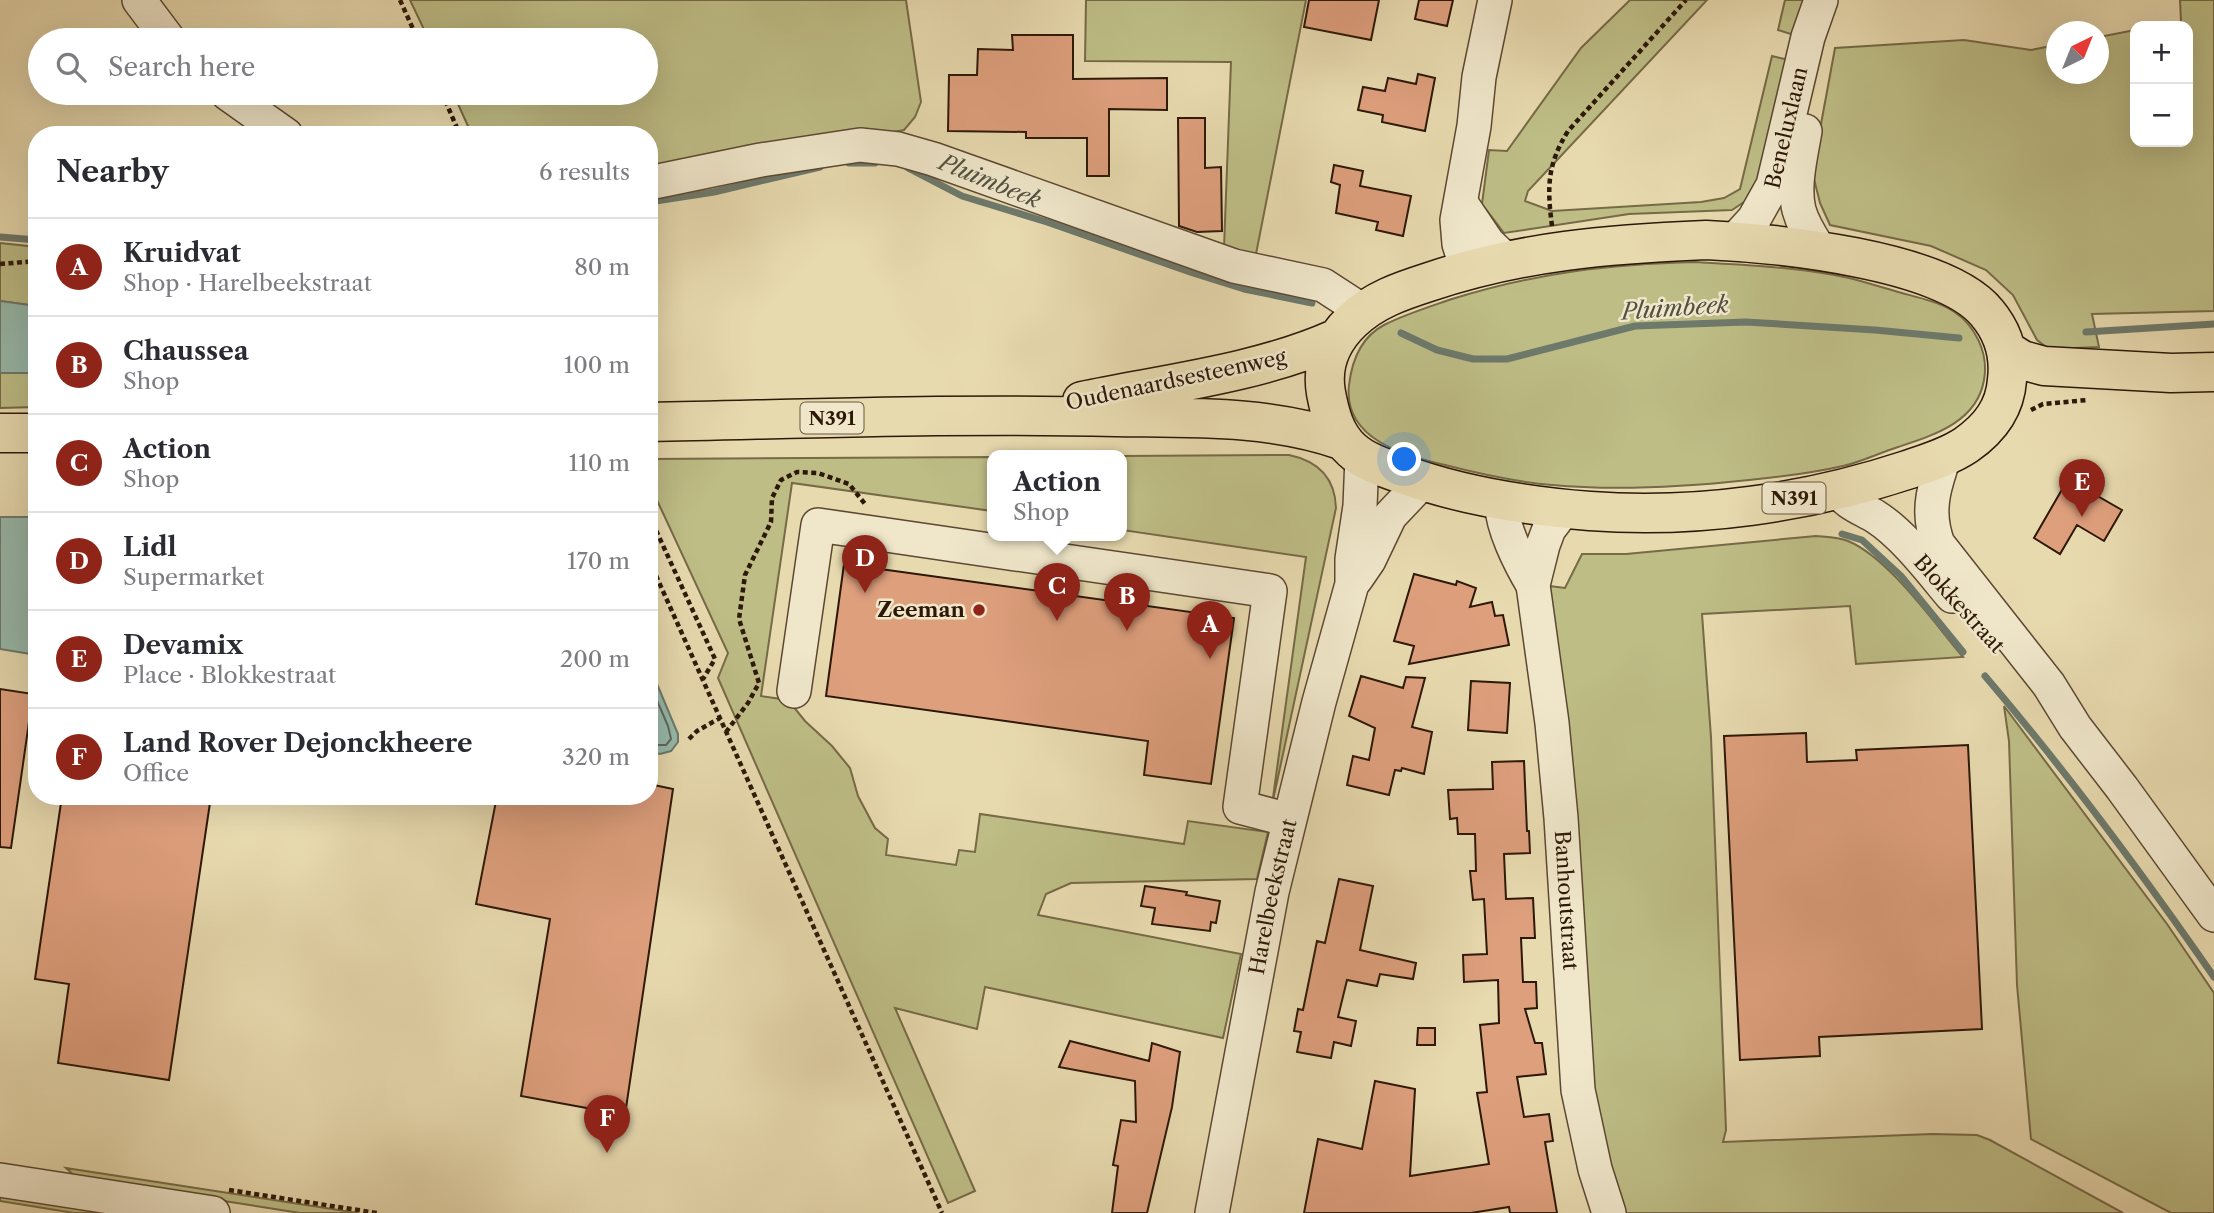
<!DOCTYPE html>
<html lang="en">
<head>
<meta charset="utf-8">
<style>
  body { margin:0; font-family:"Libre Caslon Text",serif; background:#f7f7f7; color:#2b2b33 }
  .controls { position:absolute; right:21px; top:21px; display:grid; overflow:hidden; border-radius:14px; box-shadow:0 7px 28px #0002 }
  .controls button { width:63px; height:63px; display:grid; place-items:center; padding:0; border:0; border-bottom:2px solid #e1e1e2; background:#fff; color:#2b2b33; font:35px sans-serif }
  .compass { position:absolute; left:2046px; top:21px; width:63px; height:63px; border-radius:50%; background:#fff; box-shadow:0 7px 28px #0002; rotate:43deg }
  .you { position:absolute; left:1405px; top:460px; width:24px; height:24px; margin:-18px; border:5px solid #fff; border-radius:50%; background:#1a73e8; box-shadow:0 0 0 10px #1a73e833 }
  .badge { display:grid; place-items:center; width:46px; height:46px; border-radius:50%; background:#8f2418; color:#fff; font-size:23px; font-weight:700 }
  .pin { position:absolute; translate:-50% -58px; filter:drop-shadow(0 2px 4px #0008) }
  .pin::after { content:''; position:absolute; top:37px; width:24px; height:21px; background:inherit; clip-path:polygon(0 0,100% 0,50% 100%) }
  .popup { position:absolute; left:987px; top:450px; width:140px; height:91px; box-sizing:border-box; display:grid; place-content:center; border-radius:14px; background:#fff; filter:drop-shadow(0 2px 5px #0005); font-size:23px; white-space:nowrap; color:#7c7c81 }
  .popup b { font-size:26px; color:#2b2b33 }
  .popup::after { content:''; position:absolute; left:50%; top:100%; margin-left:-14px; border:14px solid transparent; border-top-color:#fff }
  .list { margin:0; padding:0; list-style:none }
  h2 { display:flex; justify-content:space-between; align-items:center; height:91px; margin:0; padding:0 28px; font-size:30px }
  h2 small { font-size:23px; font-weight:400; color:#7c7c81 }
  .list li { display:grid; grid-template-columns:46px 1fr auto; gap:21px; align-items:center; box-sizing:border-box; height:98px; padding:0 28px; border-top:2px solid #e1e1e2 }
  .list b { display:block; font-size:26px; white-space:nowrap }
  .list p { margin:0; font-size:23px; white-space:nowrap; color:#7c7c81 }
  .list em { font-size:23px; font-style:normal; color:#7c7c81 }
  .icon { flex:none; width:38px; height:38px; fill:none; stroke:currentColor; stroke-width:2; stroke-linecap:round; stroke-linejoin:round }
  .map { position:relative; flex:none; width:2214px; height:1213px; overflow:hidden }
  .search { position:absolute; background:#fff; box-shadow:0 7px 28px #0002; left:28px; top:28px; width:630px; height:77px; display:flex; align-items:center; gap:18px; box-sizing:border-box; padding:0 24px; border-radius:38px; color:#7c7c81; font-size:26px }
  .panel { position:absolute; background:#fff; box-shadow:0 7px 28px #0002; left:28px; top:126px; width:630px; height:679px; border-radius:28px }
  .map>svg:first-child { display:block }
</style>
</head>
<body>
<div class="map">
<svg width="2214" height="1213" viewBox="0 0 2214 1213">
  <rect width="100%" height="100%" fill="#e8daaf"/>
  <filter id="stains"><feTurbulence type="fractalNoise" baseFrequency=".00286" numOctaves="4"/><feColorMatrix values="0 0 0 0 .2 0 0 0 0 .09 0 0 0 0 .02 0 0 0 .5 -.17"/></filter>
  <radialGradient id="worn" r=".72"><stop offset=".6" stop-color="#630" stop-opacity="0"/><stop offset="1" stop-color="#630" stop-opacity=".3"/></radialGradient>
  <path fill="#bebd86" stroke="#766a47" stroke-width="2" d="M 410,0 L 906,0 L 921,102 L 915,117 L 904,130 L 649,179 L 649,135 L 472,135 L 453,93 L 646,93 L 646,40 L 429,40 Z
    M 1086,0 L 1306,0 L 1255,259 L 1224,248 L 1231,62 L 1085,61 Z
    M 1630,0 L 1707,0 L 1528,191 L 1525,201 L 1552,211 L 1701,202 L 1724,198 L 1740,189 L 1772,56 L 1793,61 L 1762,190 L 1732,210 L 1629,214 L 1504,233 L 1482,204 L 1489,150 L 1507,151 L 1581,48 Z
    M 1785,0 L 1805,0 L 1797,36 L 1778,30 Z
    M 2180,0 L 2214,0 L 2214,311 L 2092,314 L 2099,347 L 2049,349 L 2037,340 L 2013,295 L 1986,270 L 1931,246 L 1830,225 L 1820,203 L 1814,179 L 1819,135 L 1835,48 L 1964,40 L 2031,50 L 2056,45 L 2056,74 L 2098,74 L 2099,37 L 2135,30 L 2135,142 L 2188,142 L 2188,26 L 2157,26 L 2181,22 Z
    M 0,243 L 37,247 L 37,306 L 0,301 Z
    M 1696,262 C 1747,265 1799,267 1849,278 C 1865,282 1881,287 1898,292 C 1916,297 1937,301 1953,311 C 1975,325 1989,353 1984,380 C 1977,422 1934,435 1898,447 C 1879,453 1861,462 1843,466 C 1812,473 1780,477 1749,480 C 1684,487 1617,491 1552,485 C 1516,482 1480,474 1445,465 C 1403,455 1343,439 1349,385 C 1352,360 1361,337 1384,325 C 1406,314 1429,307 1452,299 C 1535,273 1610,264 1696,262 Z
    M 0,373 L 37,373 L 37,407 L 0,408 Z
    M 1289,455 C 1318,461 1335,477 1336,508 L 1272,805 L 1306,557 L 1122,530 L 1122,456 Z
    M 992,457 L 992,511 L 792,483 L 761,696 L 788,700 L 805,721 L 832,746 L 850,768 L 858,796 L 875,828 L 888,839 L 886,855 L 956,865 L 959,850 L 975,852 L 980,814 L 1184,844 L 1188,821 L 1268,832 L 1257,879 L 1071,883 L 1046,894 L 1038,915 L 1241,954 L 1223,1038 L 985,987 L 977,1029 L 895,1008 L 975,1191 L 948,1203 L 718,678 L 728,653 L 649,483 L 649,459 Z
    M 1816,536 C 1827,537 1838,537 1848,541 C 1889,558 1934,623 1963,657 L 1856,664 L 1850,606 L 1702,614 L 1711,737 L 1726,1130 L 1723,1142 L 1932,1134 L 1977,1135 L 1990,1140 L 2123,1213 L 1618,1213 L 1600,1152 L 1549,586 L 1565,588 L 1582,554 L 1626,554 Z
    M 2004,706 L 2167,924 L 2214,993 L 2214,1213 L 2171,1213 L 2031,1139 L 2017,985 L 2009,741 Z
    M 66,1168 L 358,1213 L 300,1213 L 77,1178 Z
    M 0,1191 L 137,1213 L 74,1213 L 0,1201 Z"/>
  <path fill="#97baad" stroke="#6d796b" stroke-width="2" d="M 0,301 L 37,306 L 37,373 L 0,373 Z
    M 0,517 L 37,517 L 37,655 L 0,649 Z
    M 649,665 L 678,734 L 678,742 L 671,751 L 660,754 L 649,752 Z"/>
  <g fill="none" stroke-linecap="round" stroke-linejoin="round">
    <path stroke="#62695a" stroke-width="2" d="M 649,682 L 668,726 L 671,739 L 666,745 L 649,745"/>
    <path stroke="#6d796b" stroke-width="7" d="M 849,163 L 875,163
      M 908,168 L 962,196 L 1047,222 L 1193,273 L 1244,289 L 1312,303
      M 649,202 L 714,192 L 820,167
      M 0,237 L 37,240
      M 2086,332 L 2214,324
      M 1401,333 L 1437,350 L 1473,359 L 1507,359 L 1635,326 L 1746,322 L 1875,330 L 1959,338
      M 1842,534 L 1862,540 L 1901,576 L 1963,652
      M 1985,676 C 2067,772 2142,873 2214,977"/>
  </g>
  <path fill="#de9f7d" stroke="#2d1808" stroke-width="2" d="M 1309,0 L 1379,0 L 1371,40 L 1304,27 Z
    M 1419,0 L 1453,0 L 1447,26 L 1415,19 Z
    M 1012,35 L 1073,35 L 1073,79 L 1167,78 L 1167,110 L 1109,109 L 1109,176 L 1087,176 L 1087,138 L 1026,138 L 1026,132 L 948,131 L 949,75 L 977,75 L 978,49 L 1013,50 Z
    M 1418,74 L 1435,78 L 1425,131 L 1382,122 L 1383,115 L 1358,110 L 1363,87 L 1385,91 L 1388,78 L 1416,84 Z
    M 1178,118 L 1205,118 L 1205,168 L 1221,167 L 1222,231 L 1197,232 L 1179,226 Z
    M 1334,165 L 1363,171 L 1360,186 L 1411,196 L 1403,236 L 1376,230 L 1378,222 L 1336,213 L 1340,185 L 1331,182 Z
    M 2068,479 L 2122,510 L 2104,541 L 2077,525 L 2060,554 L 2034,538 Z
    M 844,564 L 1234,618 L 1211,784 L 1144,775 L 1148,741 L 826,696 Z
    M 1414,574 L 1456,585 L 1457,581 L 1476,588 L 1470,607 L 1492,602 L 1495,616 L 1503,615 L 1509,645 L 1409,664 L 1414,646 L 1394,641 Z
    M 1361,676 L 1403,688 L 1406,677 L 1425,678 L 1412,727 L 1432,732 L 1424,774 L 1402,768 L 1401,771 L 1395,770 L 1389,795 L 1347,785 L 1353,756 L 1369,760 L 1375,728 L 1349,716 Z
    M 1471,681 L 1510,683 L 1507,733 L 1468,730 Z
    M 0,689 L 33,694 L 11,848 L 0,847 Z
    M 1806,733 L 1807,762 L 1857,760 L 1856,750 L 1968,745 L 1982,1029 L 1819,1037 L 1820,1056 L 1740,1060 L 1724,736 Z
    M 1524,761 L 1527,831 L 1529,831 L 1530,853 L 1504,854 L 1506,899 L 1533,898 L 1535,938 L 1521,938 L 1523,982 L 1536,982 L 1537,1008 L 1525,1009 L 1535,1043 L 1542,1043 L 1546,1074 L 1517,1077 L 1524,1117 L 1549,1114 L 1553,1141 L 1545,1142 L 1557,1213 L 1510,1213 L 1509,1207 L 1471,1213 L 1304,1213 L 1318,1139 L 1362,1149 L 1375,1081 L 1415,1089 L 1410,1176 L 1489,1164 L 1477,1093 L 1487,1092 L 1480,1025 L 1499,1023 L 1498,980 L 1464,982 L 1463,955 L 1487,954 L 1484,899 L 1473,900 L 1470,871 L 1476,871 L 1475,834 L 1458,834 L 1457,818 L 1450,819 L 1448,790 L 1493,789 L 1492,762 Z
    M 649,784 L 673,789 L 625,1115 L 521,1096 L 550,919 L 476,904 L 497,796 L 649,796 Z
    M 62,796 L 211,796 L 169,1080 L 58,1063 L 69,984 L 35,979 Z
    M 1339,879 L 1373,886 L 1360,950 L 1416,963 L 1413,979 L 1380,974 L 1377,986 L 1347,980 L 1338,1017 L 1356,1021 L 1351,1046 L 1334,1042 L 1331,1058 L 1297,1052 L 1301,1032 L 1294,1031 L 1298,1009 L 1303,1010 L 1317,941 L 1325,943 Z
    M 1145,886 L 1187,892 L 1186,895 L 1220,901 L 1216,923 L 1211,922 L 1210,931 L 1152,924 L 1155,908 L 1141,906 Z
    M 1418,1028 L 1435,1028 L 1435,1045 L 1417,1045 Z
    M 1070,1041 L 1149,1061 L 1152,1043 L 1180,1052 L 1172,1107 L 1147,1213 L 1112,1213 L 1118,1166 L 1113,1165 L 1121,1120 L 1136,1122 L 1135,1081 L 1059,1067 Z"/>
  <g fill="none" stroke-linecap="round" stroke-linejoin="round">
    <g stroke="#5c4832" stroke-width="36">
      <g id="minor">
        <path d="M 139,0 L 169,40"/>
        <path d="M 227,93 L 286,135"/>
        <path d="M 1805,131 C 1801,155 1793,186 1799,210 C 1803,225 1812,238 1820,251"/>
        <path d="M 649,183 L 761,160 L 860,145 L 898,149 L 933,159 L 1234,266 L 1323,285 L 1363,311"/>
        <path d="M 1461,203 L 1488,243 L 1506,260"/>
        <path id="s1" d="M 1735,240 L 1754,219 L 1773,185 L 1808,37 L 1821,0"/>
        <path d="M 1467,269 L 1459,244 L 1457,220 L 1474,126 L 1479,77 L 1495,0"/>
        <path d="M 1942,458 C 1942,467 1939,472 1937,480 C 1930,503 1930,522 1938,544 L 2049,685 L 2075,727 L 2122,788 L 2214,915"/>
        <path d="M 1838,489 C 1845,503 1863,509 1876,517 C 1904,535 1931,571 1952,596"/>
        <path d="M 1502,499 C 1499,523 1521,565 1533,585"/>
        <path id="s2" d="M 1560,507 L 1559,516 L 1549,529 L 1543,545 L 1533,585 L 1552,723 L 1561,818 L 1578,1090 L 1595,1169 L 1609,1213"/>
        <path d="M 1356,579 L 1369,560 L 1390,516 L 1423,481"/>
        <path d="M 794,691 L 818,525 L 1270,591 L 1240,807 L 1289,820"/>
        <path d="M 0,1180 L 213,1213"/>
        <path id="s3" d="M 1212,1213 L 1272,892 L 1319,702 L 1352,584 L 1352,559 L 1360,506 L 1362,458"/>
      </g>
    </g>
    <g stroke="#2d1808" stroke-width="41">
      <path id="major" d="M 1706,240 C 1774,243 1944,259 1987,313 C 2003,332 2010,355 2007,380 C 2005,409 1989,429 1966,445 C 1948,457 1927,463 1907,470 C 1807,503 1696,519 1590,511 C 1527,506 1462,496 1402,474 C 1385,468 1365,462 1352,450 C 1335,435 1330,414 1326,393 C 1321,365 1332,340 1352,321 C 1374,300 1401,291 1429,282 C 1521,251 1610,244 1706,240 Z
        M 2006,350 L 2022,360 L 2044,366 L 2171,373 L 2214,372
        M 1082,401 C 1164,384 1259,373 1335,339
        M 649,422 C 805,419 960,413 1116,417 C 1192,418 1268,415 1341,440
        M 0,433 L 37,433"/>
    </g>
    <path stroke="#2d1808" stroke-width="4.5" stroke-dasharray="5 3.5" stroke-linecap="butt" d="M 400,0 L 418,40
      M 442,93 L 460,135
      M 1552,226 C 1547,187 1547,165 1568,131 L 1686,0
      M 0,264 L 37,261
      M 2031,410 L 2043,404 L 2087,400
      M 649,515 L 715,659 L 703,679
      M 649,560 L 942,1213
      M 726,732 L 748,703 L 759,683 L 739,619 L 745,575 L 771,522 L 772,498 L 781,480 L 797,472 L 818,473 L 849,484 L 865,504
      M 689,739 L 697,731 L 720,718
      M 229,1190 L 377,1213"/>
    <use href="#minor" stroke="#f0e7cb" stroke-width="33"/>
    <use href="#major" stroke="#e8daaf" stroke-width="38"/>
  </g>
  <circle fill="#8f2418" stroke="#f0e7cb" stroke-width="2.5" cx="979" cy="610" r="7"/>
  <g text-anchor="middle" stroke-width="5" stroke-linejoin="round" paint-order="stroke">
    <g fill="#f0e7cb" stroke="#685642" stroke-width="2">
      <rect x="800.5" y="402.5" width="63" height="31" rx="5"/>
      <rect x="1762.5" y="482.5" width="63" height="31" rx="5"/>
    </g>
    <g font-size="19" font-weight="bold" fill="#2d1808">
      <text x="832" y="425">N391</text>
      <text x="1794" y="505">N391</text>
    </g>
    <g font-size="21" fill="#2d1808" stroke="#f0e7cb">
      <text dy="7" stroke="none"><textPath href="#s1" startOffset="126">Beneluxlaan</textPath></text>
      <text transform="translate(1176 380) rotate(-12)" y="7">Oudenaardsesteenweg</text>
      <text transform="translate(1959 604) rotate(48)" y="7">Blokkestraat</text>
      <text dy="7" stroke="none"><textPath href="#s3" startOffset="322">Harelbeekstraat</textPath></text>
      <text dy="7" stroke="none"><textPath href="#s2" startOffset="401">Banhoutstraat</textPath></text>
    </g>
    <g font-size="21" font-weight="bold" fill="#2d1808" stroke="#f0e7cb" text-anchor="end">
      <text x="965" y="617">Zeeman</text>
    </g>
    <g font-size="23" font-style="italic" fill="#525142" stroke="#f0e7cb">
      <text transform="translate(990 181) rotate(22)" y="8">Pluimbeek</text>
      <text transform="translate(1675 308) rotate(-4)" y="8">Pluimbeek</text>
    </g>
  </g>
  <rect width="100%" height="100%" filter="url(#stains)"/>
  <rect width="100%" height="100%" fill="url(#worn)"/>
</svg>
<div class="controls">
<button>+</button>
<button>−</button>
</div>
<svg class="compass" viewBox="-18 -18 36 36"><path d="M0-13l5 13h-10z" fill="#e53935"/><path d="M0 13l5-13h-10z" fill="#7c7c81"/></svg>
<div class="you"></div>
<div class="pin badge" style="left:1210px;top:659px">A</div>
<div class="pin badge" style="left:1127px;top:631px">B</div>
<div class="pin badge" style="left:1057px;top:621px">C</div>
<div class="popup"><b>Action</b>Shop</div>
<div class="pin badge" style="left:865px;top:593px">D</div>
<div class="pin badge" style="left:2082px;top:517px">E</div>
<div class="pin badge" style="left:607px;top:1153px">F</div>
<div class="search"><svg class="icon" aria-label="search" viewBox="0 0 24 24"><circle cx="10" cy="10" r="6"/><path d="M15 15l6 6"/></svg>Search here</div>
<section class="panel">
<h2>Nearby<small>6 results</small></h2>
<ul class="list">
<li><span class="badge">A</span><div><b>Kruidvat</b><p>Shop · Harelbeekstraat</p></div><em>80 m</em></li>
<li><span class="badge">B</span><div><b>Chaussea</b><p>Shop</p></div><em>100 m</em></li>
<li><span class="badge">C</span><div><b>Action</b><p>Shop</p></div><em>110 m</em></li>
<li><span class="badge">D</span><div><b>Lidl</b><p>Supermarket</p></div><em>170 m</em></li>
<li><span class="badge">E</span><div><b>Devamix</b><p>Place · Blokkestraat</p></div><em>200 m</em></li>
<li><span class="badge">F</span><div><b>Land Rover Dejonckheere</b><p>Office</p></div><em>320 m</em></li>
</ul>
</section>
</div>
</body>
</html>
